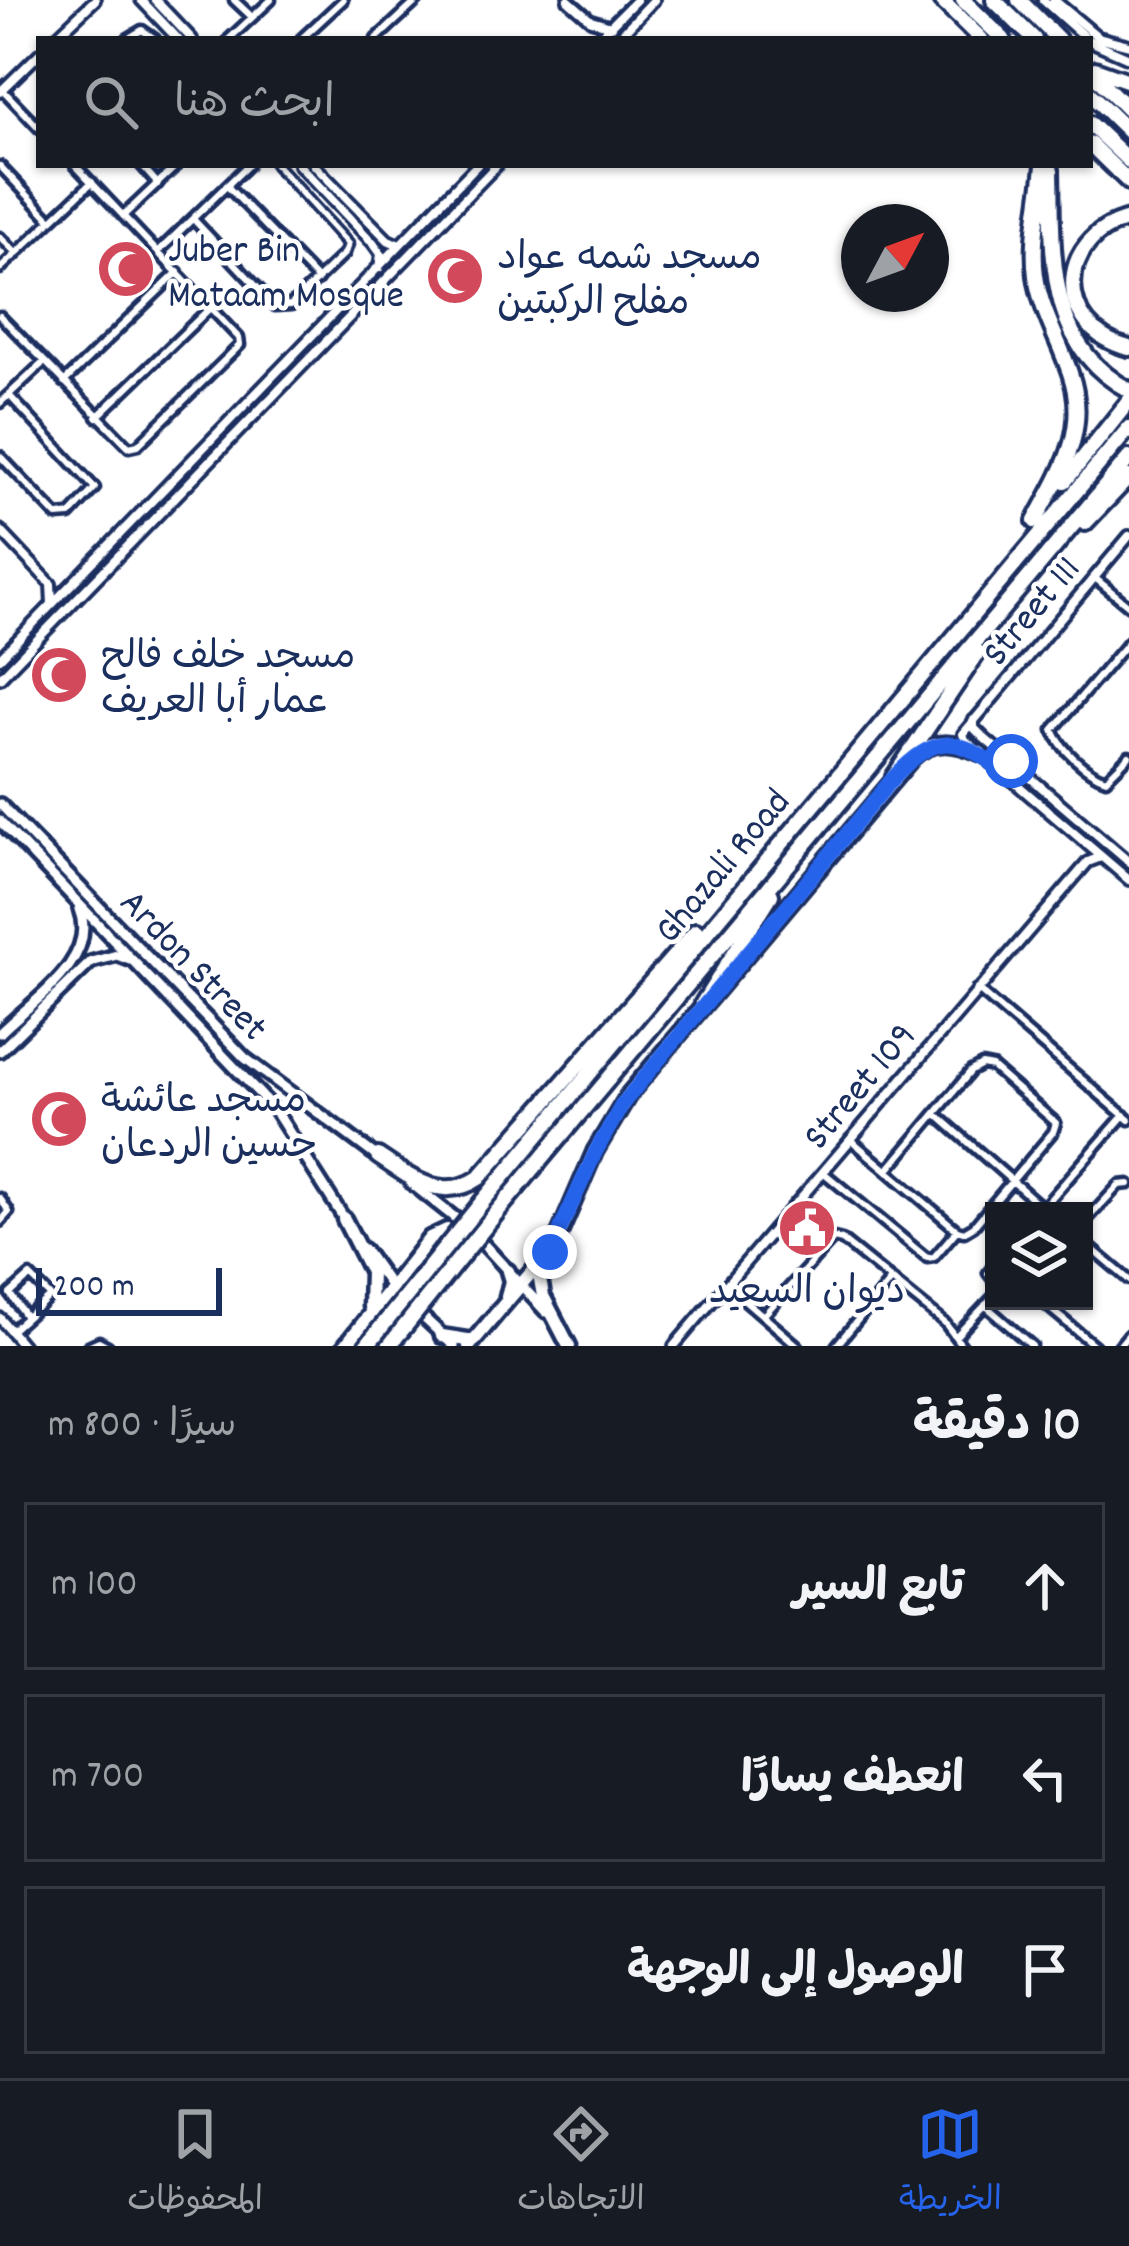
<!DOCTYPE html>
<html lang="ar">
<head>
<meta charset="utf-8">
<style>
  body { margin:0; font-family:Dekko,"Playpen Sans Arabic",sans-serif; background:#242831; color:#f1f3f6; direction:rtl }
  .controls { position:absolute; right:36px; bottom:36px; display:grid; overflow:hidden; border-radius:0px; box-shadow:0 3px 9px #0004 }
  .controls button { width:108px; height:108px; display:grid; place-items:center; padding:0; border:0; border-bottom:3px solid #363941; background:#171b24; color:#f1f3f6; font:60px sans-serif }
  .compass { position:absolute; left:841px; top:204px; width:108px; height:108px; border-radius:50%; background:#171b24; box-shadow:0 3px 9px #0004; rotate:49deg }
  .scale { position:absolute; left:36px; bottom:30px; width:186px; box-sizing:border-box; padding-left:12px; border:6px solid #1b2f5e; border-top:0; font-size:33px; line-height:42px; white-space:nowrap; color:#1b2f5e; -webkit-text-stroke:9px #fff; paint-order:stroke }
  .stop { position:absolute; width:36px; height:36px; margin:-27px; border:9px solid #2563eb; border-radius:50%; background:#fff }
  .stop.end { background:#2563eb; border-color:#fff; box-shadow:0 3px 12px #0008 }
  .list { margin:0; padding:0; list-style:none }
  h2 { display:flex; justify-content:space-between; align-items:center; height:156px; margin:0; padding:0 48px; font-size:51px }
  h2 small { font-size:39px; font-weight:400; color:#9ea1a6 }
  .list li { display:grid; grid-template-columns:78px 1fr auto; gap:36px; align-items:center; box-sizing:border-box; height:168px; margin:0 24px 24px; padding:0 24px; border:3px solid #363941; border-radius:0px }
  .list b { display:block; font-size:45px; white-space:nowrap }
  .list em { font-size:39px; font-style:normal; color:#9ea1a6 }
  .icon { flex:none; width:66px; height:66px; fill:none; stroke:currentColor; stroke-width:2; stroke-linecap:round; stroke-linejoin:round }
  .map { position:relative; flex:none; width:1129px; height:1346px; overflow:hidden; direction:ltr }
  .search { position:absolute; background:#171b24; box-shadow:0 3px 9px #0004; left:36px; right:36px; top:36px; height:132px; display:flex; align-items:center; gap:30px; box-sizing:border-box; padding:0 42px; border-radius:0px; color:#9ea1a6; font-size:45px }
  .sheet { height:732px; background:#171b24 }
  nav { display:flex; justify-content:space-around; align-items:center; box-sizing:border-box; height:168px; border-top:3px solid #363941; background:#171b24; font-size:33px; color:#9ea1a6 }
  nav a { display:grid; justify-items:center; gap:6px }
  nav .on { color:#2563eb }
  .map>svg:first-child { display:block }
</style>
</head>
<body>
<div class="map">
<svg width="1129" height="1346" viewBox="0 0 1129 1346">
  <rect width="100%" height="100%" fill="#fff"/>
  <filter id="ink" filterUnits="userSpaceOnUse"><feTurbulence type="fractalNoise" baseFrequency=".00833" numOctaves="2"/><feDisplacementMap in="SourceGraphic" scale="24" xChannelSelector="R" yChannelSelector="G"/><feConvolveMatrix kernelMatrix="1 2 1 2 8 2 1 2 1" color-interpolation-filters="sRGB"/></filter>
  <g filter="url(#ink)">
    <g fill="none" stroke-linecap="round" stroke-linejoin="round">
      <g stroke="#1b2f5e" stroke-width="15">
        <path id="minor" d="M 234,0 L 252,17
          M 127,39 L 142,30 L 155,39
          M 229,39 L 271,0
          M 301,39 L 343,0
          M 376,39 L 418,0
          M 2,89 L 39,128
          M 141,165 L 158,184
          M 0,166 L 51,220
          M 227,186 L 318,280
          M 123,216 L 177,165
          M 194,220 L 275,306 L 291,305 L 345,253 L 348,244 L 276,165
          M 0,237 L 17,254
          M 158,252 L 248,165
          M 0,269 L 92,182
          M 0,316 L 129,447 L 138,445 L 240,345 L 239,338 L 75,165
          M 64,382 L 178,272
          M 0,403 L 44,362
          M 97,417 L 210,308
          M 0,456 L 57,516 L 70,515 L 95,488 L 9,395
          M 1095,578 L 1129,606
          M 1129,641 L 1053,730 C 1061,749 1086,773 1106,779 L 1129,756
          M 977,989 L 1129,1120
          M 936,1114 L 1043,1208
          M 850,1139 L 957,1230
          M 888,1170 L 971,1071 L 982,1065 L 992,1067 L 1056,1123 L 1053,1132 L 974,1226 L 964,1232 L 957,1230
          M 823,1172 L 927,1258 L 934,1257 L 957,1230
          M 0,1198 L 9,1212 L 0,1222
          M 1040,1211 L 1124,1115
          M 1084,1223 L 1119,1185 L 1129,1184
          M 1084,1242 L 1129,1280
          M 994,1265 L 988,1273 L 994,1281
          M 726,1284 L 798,1346
          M 1041,1301 L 1095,1346
          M 985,1305 L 1032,1346
          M 763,1316 L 834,1238 L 842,1240 L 945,1323 L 962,1346
          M 11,1331 L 50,1296 L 30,1276 L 10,1294 L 26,1317
          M 956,1336 L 994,1296
          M 88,1346 L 99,1341 L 108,1346
          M 836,1346 L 891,1280
          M 1119,1346 L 1129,1334"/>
      </g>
      <g stroke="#1b2f5e" stroke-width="16">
        <path id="tertiary" d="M 141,0 L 178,39
          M 155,0 L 192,39
          M 568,0 L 591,20 L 611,26
          M 1043,0 L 1087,39
          M 1054,0 L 1098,37 L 1129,45
          M 54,39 L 95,0
          M 597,39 L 636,0
          M 617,39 L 654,0
          M 1090,41 L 1129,58
          M 0,92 L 39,54
          M 299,165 L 373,243 L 381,254 L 379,268
          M 314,165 L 388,240 L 399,245
          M 0,530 L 51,584 L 52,604
          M 1129,536 L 963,734 L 965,740 L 1129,880
          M 0,658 L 477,165
          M 0,678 L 497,165
          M 974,720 L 974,728 L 984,738 L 1129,862
          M 0,1318 L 23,1346
          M 674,1346 L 1088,862 L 1101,857"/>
      </g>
      <g stroke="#1b2f5e" stroke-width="18">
        <path id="secondary" d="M 0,804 L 245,1058 L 379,1158
          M 0,821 L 275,1110 L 345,1220
          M 0,1033 C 32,1001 100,959 79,909
          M 0,1051 L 91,962 L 117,955 L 130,960
          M 411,1183 L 464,1225
          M 476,1236 L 546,1312
          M 364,1249 L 391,1287 L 454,1346"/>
      </g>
      <g stroke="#1b2f5e" stroke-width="21">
        <path id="primary" d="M 344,1219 L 371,1272 L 370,1307
          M 507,1297 L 511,1281 L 508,1271
          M 442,1336 L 474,1341
          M 345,1346 L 430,1238 L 447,1230 L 476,1235
          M 469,1346 L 541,1261
          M 569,1346 L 543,1296 L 540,1279 L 595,1151 L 629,1094 L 912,758 C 933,738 955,742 980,753"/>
      </g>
      <g stroke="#1b2f5e" stroke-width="22">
        <path id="motorway" d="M 941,0 L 981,39
          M 963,0 L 1003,39
          M 994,0 L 1034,39
          M 1019,0 L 1058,39
          M 1095,69 L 1129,81
          M 1090,71 L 1129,110
          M 1090,94 L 1129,132
          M 1090,124 L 1129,161
          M 1090,144 L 1129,182
          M 1051,170 C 1053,252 1045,346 1129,390
          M 1129,219 C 1055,238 1054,329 1129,348
          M 1065,481 L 1129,401
          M 1035,521 C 1061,473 1090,429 1070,373 C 1059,340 1041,311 1036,276 C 1031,239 1041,202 1044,165
          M 1085,523 L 1129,477
          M 894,777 L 978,652
          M 703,1003 L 771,895
          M 378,1156 C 409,1177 442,1203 479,1178 L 696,931
          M 483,1201 L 1129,428
          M 496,1213 L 1129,458
          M 366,1346 L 387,1320
          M 389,1346 L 401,1331"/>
      </g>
      <use href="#minor" stroke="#fff" stroke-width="6"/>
      <use href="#tertiary" stroke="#fff" stroke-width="8"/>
      <use href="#secondary" stroke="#fff" stroke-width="9"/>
      <use href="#primary" stroke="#fff" stroke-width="12"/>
      <use href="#motorway" stroke="#fff" stroke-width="14"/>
      <g stroke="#1b2f5e" stroke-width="22" stroke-linecap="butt">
        <path id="motorway-bridge" d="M 387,1320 L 483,1201
          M 401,1331 L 496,1213"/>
      </g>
      <use href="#motorway-bridge" stroke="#fff" stroke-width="14"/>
    </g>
  </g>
  <g fill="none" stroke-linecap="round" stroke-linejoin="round" filter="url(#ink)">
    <path stroke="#2563eb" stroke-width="15" d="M 550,1252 L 596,1151 L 623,1103 L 894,777 C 934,735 957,733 1002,772 L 1011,761"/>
  </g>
  <defs>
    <g id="mosque-disc" transform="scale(3)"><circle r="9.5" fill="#d1495b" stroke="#fff"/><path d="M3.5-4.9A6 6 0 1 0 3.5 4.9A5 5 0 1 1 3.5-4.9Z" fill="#fff"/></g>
    <g id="civic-disc" transform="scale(3)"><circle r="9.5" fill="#d1495b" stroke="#fff"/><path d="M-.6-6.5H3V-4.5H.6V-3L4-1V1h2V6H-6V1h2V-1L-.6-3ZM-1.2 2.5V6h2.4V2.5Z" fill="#fff"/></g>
  </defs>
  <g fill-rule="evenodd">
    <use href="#mosque-disc" x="126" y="269"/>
    <use href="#mosque-disc" x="455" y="276"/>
    <use href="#mosque-disc" x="59" y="675"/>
    <use href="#mosque-disc" x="59" y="1119"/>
    <use href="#civic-disc" x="807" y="1228"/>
  </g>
  <g text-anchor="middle" stroke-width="9" stroke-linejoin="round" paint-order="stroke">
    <g font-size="39" fill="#1b2f5e" stroke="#fff" text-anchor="start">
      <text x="168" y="261">Juber Bin<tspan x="168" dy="45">Mataam Mosque</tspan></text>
      <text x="497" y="268">مسجد شمه عواد<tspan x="497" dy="45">مفلح الركبتين</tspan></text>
      <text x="101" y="667">مسجد خلف فالح<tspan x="101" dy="45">عمار أبا العريف</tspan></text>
      <text x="101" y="1111">مسجد عائشة<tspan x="101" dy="45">حسين الردعان</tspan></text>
      <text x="807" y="1302" text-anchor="middle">ديوان السعيد</text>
    </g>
    <g font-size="39" fill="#1b2f5e" stroke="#fff">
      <text transform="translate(1029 609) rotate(-50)" y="14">Street 111</text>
      <text transform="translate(720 864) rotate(-50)" y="14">Ghazali Road</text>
      <text transform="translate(196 963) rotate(46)" y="14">Ardon Street</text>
      <text transform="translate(857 1084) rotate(-50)" y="14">Street 109</text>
    </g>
  </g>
</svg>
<div class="controls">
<button><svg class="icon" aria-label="layers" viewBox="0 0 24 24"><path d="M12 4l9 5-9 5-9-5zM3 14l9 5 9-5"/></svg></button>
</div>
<svg class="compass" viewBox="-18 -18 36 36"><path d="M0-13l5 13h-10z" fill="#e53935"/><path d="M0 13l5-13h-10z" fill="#9ea1a6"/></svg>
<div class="scale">200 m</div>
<div class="stop" style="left:1011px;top:761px"></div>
<div class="stop end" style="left:550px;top:1252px"></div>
<div class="search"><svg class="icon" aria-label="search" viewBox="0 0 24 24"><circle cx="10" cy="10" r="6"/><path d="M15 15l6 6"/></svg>ابحث هنا</div>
</div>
<section class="sheet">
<h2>10 دقيقة<small>سيرًا · 800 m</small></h2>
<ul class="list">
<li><svg class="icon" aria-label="ahead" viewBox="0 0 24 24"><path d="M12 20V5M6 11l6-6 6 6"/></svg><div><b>تابع السير</b></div><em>100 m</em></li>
<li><svg class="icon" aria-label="left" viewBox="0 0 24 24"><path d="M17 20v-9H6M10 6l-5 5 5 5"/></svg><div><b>انعطف يسارًا</b></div><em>700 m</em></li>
<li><svg class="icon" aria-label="arrive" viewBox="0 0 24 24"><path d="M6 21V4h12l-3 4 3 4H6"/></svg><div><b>الوصول إلى الوجهة</b></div></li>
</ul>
</section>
<nav>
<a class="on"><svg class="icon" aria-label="map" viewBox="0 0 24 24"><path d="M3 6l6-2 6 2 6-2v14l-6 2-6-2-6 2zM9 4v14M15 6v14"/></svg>الخريطة</a>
<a><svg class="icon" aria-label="directions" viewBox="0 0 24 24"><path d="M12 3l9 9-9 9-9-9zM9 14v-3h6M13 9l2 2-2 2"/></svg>الاتجاهات</a>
<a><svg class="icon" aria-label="saved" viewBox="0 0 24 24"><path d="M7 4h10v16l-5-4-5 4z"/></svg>المحفوظات</a>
</nav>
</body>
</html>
